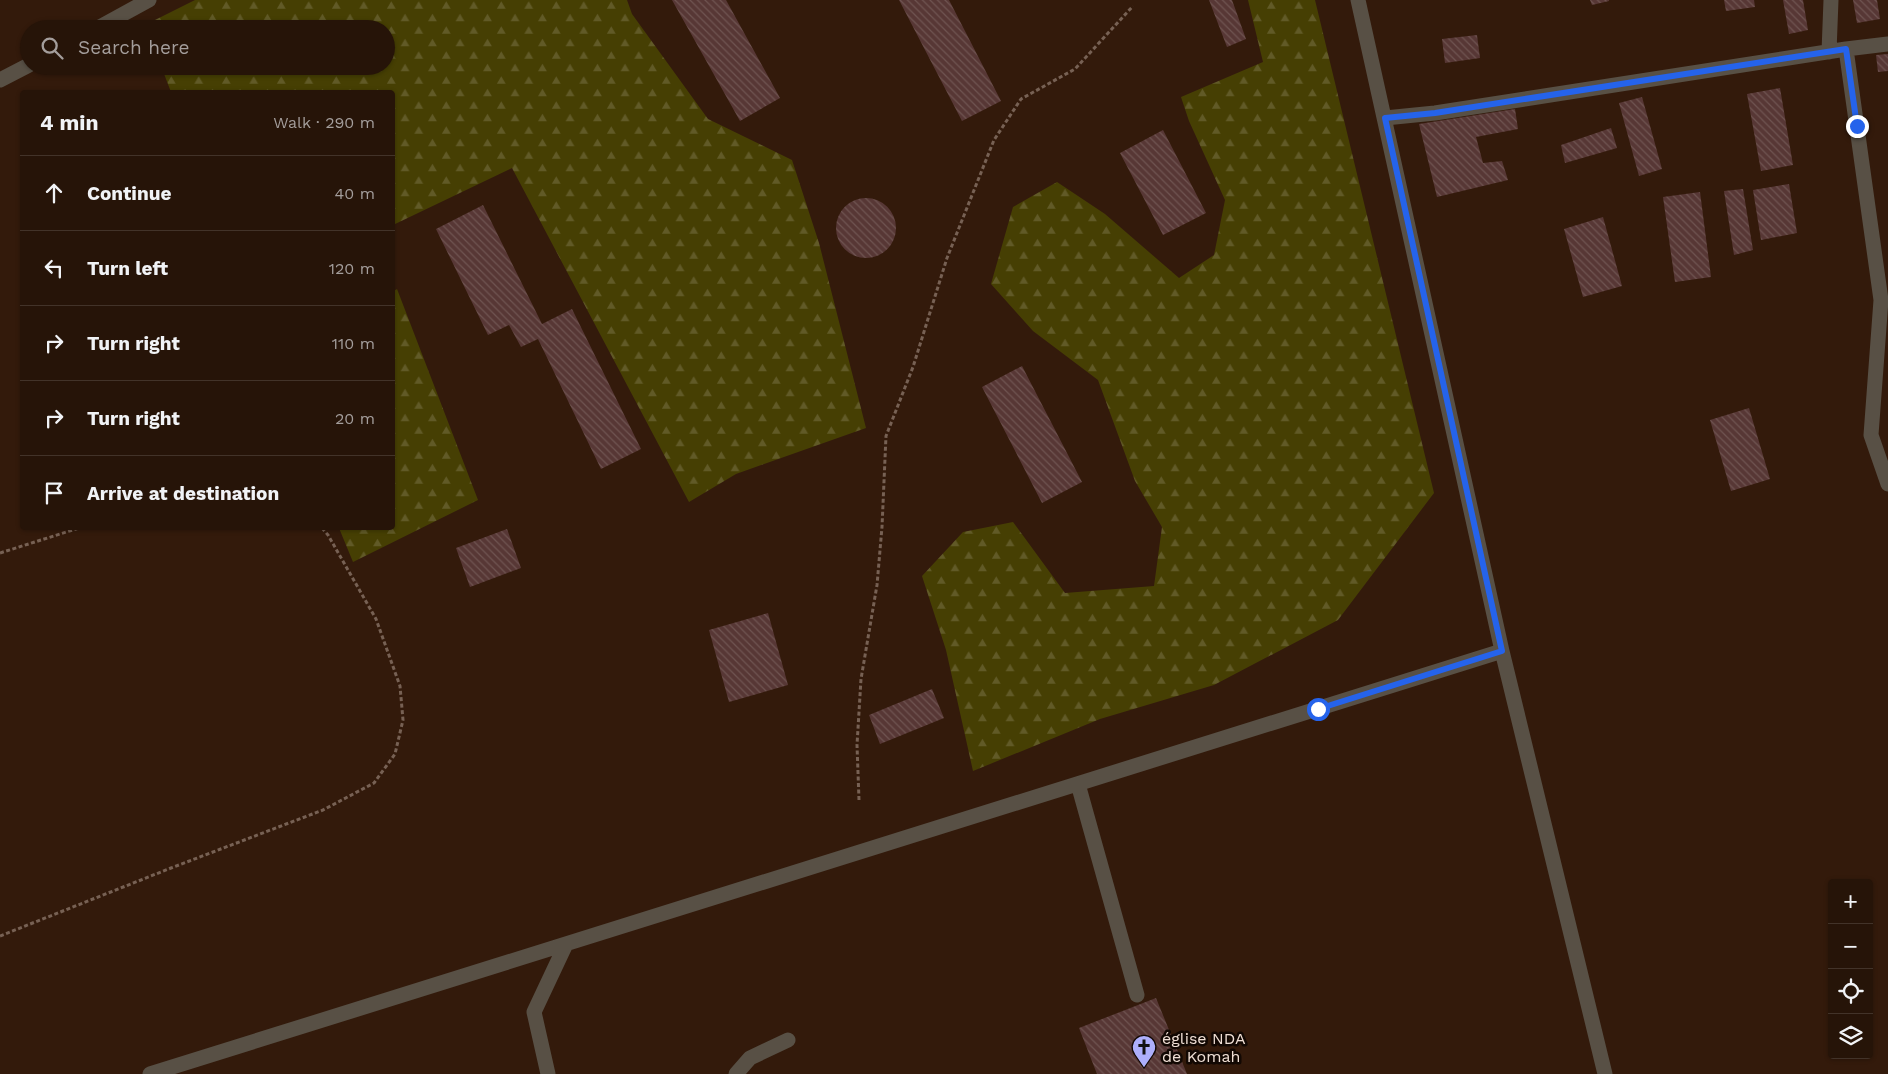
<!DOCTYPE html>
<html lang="en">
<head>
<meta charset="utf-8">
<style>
  body { margin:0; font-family:"Work Sans",sans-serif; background:#322116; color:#f1f3f6 }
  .controls { position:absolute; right:15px; bottom:15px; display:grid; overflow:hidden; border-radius:5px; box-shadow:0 1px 4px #0004 }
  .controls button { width:45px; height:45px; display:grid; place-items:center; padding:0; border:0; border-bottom:1px solid #423329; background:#261408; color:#f1f3f6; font:25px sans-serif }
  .stop { position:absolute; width:15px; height:15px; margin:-11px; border:4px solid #2563eb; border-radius:50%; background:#fff }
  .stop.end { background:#2563eb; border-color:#fff; box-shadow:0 1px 5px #0008 }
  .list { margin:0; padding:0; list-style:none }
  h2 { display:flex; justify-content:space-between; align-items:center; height:65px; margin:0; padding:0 20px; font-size:21px }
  h2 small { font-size:16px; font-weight:400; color:#a49e9c }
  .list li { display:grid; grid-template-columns:32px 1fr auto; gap:15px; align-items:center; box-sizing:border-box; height:75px; padding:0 20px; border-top:1px solid #423329 }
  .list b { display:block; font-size:19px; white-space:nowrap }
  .list em { font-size:16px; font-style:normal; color:#a49e9c }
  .icon { flex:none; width:28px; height:28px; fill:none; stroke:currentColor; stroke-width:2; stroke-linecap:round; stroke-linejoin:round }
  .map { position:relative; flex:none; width:1888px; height:1074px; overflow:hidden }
  .search { position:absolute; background:#261408; box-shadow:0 1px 4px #0004; left:20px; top:20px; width:375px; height:55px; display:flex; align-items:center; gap:12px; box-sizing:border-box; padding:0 18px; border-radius:28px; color:#a49e9c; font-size:19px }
  .panel { position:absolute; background:#261408; box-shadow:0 1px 4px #0004; left:20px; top:90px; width:375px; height:440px; border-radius:5px }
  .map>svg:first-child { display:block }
</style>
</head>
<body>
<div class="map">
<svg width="1888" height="1074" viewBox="0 0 1888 1074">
  <defs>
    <pattern id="forest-firs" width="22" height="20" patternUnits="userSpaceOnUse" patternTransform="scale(1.25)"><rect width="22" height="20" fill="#463f03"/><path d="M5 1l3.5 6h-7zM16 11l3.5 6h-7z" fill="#615a27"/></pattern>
    <pattern id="building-back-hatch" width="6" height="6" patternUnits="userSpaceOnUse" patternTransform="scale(1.25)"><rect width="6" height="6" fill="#573735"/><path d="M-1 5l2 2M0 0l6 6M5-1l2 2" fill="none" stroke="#6f5451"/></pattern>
  </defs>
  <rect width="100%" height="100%" fill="#331a0b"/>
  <path fill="url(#forest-firs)" d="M 195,0 L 627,0 L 632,14 L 708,119 L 792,160 L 819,243 L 866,428 L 736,474 L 689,502 L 512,168 L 393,225 L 392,92 L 171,92 L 161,66 L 386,66 L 386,29 L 146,29 L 145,25 Z
    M 1248,0 L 1315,0 L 1434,493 L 1338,620 L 1214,685 L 1100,719 L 973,771 L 946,650 L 922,576 L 963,532 L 1013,522 L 1065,593 L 1154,586 L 1162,527 L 1135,481 L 1098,380 L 1033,331 L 991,284 L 1013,207 L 1057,182 L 1105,214 L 1179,278 L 1214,255 L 1225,200 L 1189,121 L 1181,97 L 1263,62 Z
    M 397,289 L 478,500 L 353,562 L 339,528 L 392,528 L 392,292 Z"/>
  <path fill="url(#building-back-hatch)" d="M 672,0 L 726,0 L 780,98 L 740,121 Z
    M 899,0 L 949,0 L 1001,101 L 962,121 Z
    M 1209,0 L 1232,0 L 1246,39 L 1227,47 Z
    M 1590,0 L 1609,0 L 1609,1 L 1592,5 Z
    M 1724,0 L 1754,0 L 1755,7 L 1726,11 Z
    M 1783,0 L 1803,0 L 1808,30 L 1789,34 Z
    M 1853,0 L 1877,0 L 1880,19 L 1857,23 Z
    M 1477,35 L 1480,58 L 1445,63 L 1442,39 Z
    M 1888,54 L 1888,71 L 1878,72 L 1876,55 Z
    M 1780,88 L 1793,165 L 1761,171 L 1747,94 Z
    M 1642,97 L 1662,169 L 1639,176 L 1619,103 Z
    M 1515,109 L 1518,129 L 1476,137 L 1483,163 L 1502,161 L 1508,180 L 1437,197 L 1419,124 Z
    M 1611,128 L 1617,148 L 1565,163 L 1561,145 Z
    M 1163,130 L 1206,213 L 1163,235 L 1120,153 Z
    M 1789,184 L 1797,233 L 1761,240 L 1753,190 Z
    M 1743,189 L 1753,250 L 1734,255 L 1724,191 Z
    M 1700,192 L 1711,277 L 1675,282 L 1663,197 Z
    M836 228a30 30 0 1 1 60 0a30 30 0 1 1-60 0Z
    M 483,205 L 542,324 L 572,309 L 641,449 L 601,469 L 538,339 L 521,347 L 509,325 L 488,335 L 436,229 Z
    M 1603,217 L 1622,286 L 1583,297 L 1564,229 Z
    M 1022,366 L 1082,482 L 1042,503 L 982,387 Z
    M 1749,408 L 1770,479 L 1731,491 L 1710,420 Z
    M 507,529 L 521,568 L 470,587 L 456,548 Z
    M 768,613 L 788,685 L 729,702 L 709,630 Z
    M 932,689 L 944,718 L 880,744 L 869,715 Z
    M 1156,998 L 1187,1074 L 1097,1074 L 1079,1028 Z"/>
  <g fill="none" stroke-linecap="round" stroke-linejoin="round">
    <path stroke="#776154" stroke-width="3" stroke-dasharray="4 2.5" stroke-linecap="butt" d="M 0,553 L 79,528
      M 859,800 L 857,745 L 861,679 L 877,585 L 882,527 L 886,436 L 913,367 L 947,258 L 994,140 L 1021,99 L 1075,69 L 1133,6
      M 0,936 L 171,868 L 323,810 L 374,783 L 395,754 L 403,720 L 400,686 L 376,619 L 328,535 L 322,528"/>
    <path stroke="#585045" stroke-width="15" d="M 1358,0 L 1502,651 L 1605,1074
      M 96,29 L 149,0
      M 1846,49 L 1881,300 L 1871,435 L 1888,484
      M 1829,52 L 1831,0
      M 0,80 L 29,65
      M 1385,118 L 1435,113 L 1846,49 L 1888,44
      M 1078,784 L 1137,995
      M 150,1074 L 1502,651
      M 548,1074 L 534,1012 L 566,944
      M 736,1074 L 750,1058 L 788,1040"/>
  </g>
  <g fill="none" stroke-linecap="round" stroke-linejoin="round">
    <path stroke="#2563eb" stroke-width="6" d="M 1318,709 L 1502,651 L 1385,118 L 1435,113 L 1846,49 L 1857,126"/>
  </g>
  <defs>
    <g id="church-pin" transform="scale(1.25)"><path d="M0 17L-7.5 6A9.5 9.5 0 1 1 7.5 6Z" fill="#adaffb" stroke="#120803"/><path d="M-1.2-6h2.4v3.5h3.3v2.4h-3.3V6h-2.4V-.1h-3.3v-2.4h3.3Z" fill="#111"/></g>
  </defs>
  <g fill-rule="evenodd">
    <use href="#church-pin" x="1144" y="1047"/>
  </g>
  <g text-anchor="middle" stroke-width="5" stroke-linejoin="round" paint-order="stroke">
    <g font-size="16" fill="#f0dfd5" stroke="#120803" text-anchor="start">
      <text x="1162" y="1044">église NDA<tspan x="1162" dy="18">de Komah</tspan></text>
    </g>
  </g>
</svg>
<div class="controls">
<button>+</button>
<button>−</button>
<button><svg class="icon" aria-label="locate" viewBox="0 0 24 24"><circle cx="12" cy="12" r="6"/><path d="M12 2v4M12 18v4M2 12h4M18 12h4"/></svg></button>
<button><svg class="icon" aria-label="layers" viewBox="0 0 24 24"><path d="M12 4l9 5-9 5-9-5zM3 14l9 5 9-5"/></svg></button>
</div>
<div class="stop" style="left:1318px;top:709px"></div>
<div class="stop end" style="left:1857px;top:126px"></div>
<div class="search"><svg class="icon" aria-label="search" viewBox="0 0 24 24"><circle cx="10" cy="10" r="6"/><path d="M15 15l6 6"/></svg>Search here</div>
<section class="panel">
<h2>4 min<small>Walk · 290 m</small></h2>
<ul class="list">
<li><svg class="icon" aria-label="ahead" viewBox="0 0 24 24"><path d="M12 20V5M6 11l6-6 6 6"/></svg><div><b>Continue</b></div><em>40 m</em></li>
<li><svg class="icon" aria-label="left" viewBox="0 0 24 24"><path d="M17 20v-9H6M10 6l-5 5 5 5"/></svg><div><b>Turn left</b></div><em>120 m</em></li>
<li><svg class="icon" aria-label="right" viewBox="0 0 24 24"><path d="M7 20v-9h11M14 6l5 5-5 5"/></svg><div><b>Turn right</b></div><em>110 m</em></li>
<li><svg class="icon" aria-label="right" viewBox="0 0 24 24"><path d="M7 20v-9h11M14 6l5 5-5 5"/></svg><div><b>Turn right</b></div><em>20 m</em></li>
<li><svg class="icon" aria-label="arrive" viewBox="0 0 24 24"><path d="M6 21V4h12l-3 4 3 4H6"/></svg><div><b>Arrive at destination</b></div></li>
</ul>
</section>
</div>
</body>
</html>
